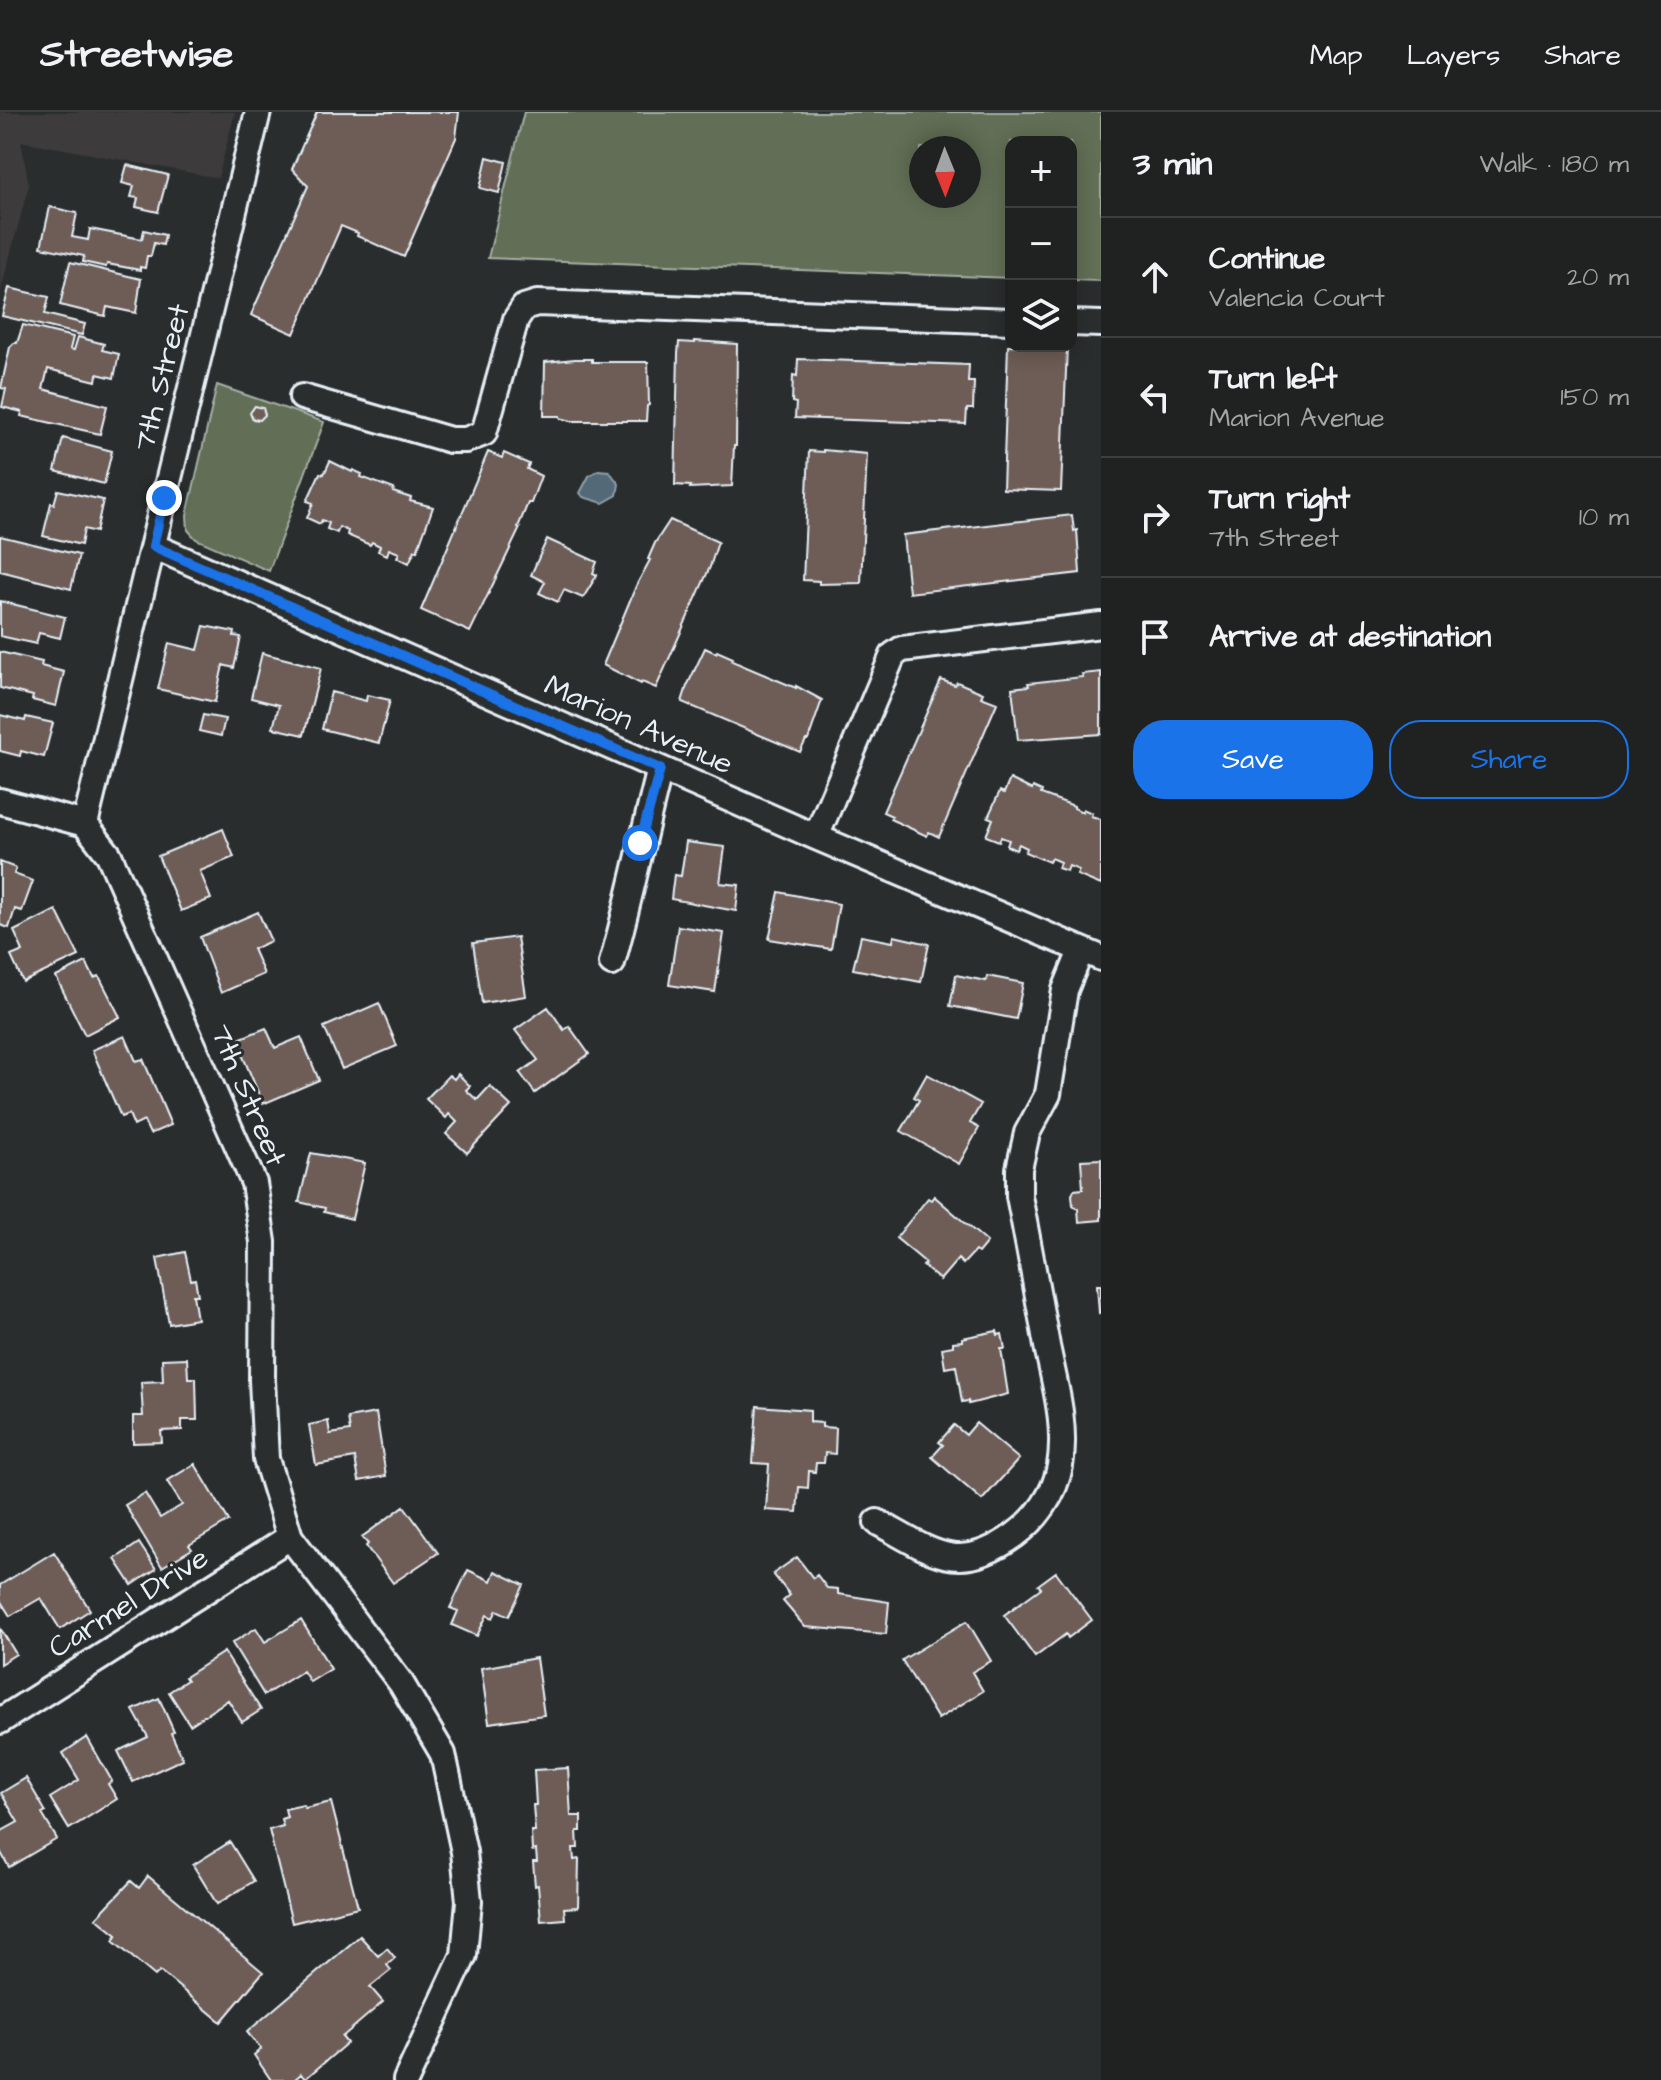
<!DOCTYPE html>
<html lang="en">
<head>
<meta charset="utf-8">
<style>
  body { margin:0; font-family:"Architects Daughter",sans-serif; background:#282a2a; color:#f1f3f6 }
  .controls { position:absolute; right:24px; top:24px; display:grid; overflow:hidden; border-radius:16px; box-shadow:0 4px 20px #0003 }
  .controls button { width:72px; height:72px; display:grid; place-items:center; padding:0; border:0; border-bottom:2px solid #3d3f40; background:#202222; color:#f1f3f6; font:40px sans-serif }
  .compass { position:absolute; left:909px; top:24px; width:72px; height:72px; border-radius:50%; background:#202222; box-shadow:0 4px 20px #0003; rotate:179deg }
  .stop { position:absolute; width:24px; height:24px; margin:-18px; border:6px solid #1a73e8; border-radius:50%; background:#fff }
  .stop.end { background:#1a73e8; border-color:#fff; box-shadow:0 2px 8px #0008 }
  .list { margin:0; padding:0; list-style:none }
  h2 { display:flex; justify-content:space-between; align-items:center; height:104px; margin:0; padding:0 32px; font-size:34px }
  h2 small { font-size:26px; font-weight:400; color:#a2a4a5 }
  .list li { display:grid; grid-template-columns:52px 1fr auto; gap:24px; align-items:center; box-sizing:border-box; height:120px; padding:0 32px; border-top:2px solid #3d3f40 }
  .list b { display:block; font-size:30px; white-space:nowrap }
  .list p { margin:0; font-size:26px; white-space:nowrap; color:#a2a4a5 }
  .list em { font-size:26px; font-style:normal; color:#a2a4a5 }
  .actions { display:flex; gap:16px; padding:24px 32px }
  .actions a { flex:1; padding:18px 0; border:2px solid #1a73e8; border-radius:32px; text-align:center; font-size:28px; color:#1a73e8 }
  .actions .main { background:#1a73e8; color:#fff }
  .icon { flex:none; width:44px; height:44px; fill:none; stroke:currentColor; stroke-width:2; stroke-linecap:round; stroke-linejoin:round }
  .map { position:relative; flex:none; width:1101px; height:1968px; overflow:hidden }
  header { display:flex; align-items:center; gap:48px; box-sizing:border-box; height:112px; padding:0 40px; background:#202222; border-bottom:2px solid #3d3f40 }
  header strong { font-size:38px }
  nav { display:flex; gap:44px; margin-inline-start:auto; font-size:28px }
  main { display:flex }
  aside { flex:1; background:#202222 }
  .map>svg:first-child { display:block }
</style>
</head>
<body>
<header>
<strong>Streetwise</strong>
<nav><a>Map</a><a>Layers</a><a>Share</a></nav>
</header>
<main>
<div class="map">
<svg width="1101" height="1968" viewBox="0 0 1101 1968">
  <rect width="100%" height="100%" fill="#2a2d2e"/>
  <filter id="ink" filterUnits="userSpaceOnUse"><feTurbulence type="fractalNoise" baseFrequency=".0125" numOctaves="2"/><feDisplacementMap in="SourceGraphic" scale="16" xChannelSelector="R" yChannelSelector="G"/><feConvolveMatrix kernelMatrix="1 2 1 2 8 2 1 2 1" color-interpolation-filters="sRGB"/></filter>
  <g filter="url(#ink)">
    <path fill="#3e3b3a" d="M 0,0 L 235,0 L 218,66 L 21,29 L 29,73 L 0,181 Z"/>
    <path fill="#626e55" stroke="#a5b0a6" stroke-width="2" fill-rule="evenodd" d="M 524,0 L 1101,0 L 1101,169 L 1071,168 L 1071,30 L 1011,30 L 1011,166 L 488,146 ZM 969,36 L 969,84 L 921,84 L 921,36 Z
      M 217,273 L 324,310 L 269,459 L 196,427 L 188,418 L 187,403 Z"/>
    <path fill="#526977" stroke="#8e9fab" stroke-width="2" d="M 598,358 L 609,359 L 619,372 L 617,383 L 603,391 L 583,385 L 580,381 L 589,364 Z"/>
    <path fill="#6e5d57" stroke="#e8f1f8" stroke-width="2" d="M 317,0 L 459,0 L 456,26 L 404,145 L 357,124 L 358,121 L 341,114 L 294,222 L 251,203 L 308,74 L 292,57 Z
      M 487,45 L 506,50 L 499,81 L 480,76 Z
      M 127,53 L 168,63 L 158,100 L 136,95 L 138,86 L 131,85 L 134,74 L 122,71 Z
      M 50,95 L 77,101 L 72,125 L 88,128 L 90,117 L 142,127 L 144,118 L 165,123 L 163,133 L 154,131 L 151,144 L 147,144 L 145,156 L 140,155 L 140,158 L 107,152 L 106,155 L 83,150 L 84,144 L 41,135 Z
      M 70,150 L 141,167 L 136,201 L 107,195 L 105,204 L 60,193 Z
      M 9,176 L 49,185 L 45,202 L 85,212 L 82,223 L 2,204 Z
      M 23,213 L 73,225 L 70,237 L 74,238 L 78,225 L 104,232 L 102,238 L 119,242 L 114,266 L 97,262 L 96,269 L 48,257 L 43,277 L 107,294 L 100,322 L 21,304 L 22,300 L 2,295 L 6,277 L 1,276 L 10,235 L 14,231 L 17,231 Z
      M 695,229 L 737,232 L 736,334 L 734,334 L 732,374 L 690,376 L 691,374 L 675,373 L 678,242 L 679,230 L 695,231 Z
      M 1008,233 L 1067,235 L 1061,379 L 1003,377 Z
      M 575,247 L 592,247 L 592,250 L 648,250 L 649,293 L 647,294 L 646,309 L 572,309 L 560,306 L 560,304 L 544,304 L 545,250 Z
      M 798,247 L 969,253 L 968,270 L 974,270 L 973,297 L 967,297 L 966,312 L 795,306 L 796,291 L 792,290 L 793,263 L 797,264 Z
      M 255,294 L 263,296 L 265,303 L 260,308 L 253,307 L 250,301 Z
      M 63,326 L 112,339 L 104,372 L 55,359 Z
      M 823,338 L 867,342 L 861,471 L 819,472 L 819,469 L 803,468 L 809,339 L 823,340 Z
      M 488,340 L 502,346 L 504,341 L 529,352 L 527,357 L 541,364 L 531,391 L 528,391 L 518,415 L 520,416 L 470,520 L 421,498 Z
      M 330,349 L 352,360 L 353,358 L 362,362 L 361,365 L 394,377 L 393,380 L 411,386 L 410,389 L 433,395 L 417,439 L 415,438 L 409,451 L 397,445 L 399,441 L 389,437 L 387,443 L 378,439 L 380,434 L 372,430 L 370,433 L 347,423 L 348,419 L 339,415 L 337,421 L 327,417 L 329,411 L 322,408 L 320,412 L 307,406 L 313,391 L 307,389 L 320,361 L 324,362 Z
      M 58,378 L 103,388 L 96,420 L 84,417 L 81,433 L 43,424 L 51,391 L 54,392 Z
      M 1072,403 L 1074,419 L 1077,418 L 1080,461 L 909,481 L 903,423 Z
      M 670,408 L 718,430 L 710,455 L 656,576 L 642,570 L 641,572 L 603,553 L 636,474 L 650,448 L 648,447 L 655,431 Z
      M 0,424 L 79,443 L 71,477 L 0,459 Z
      M 547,427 L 597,450 L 593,461 L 597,463 L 583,486 L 564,478 L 558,490 L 539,481 L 545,470 L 531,463 Z
      M 0,489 L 65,505 L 60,526 L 39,521 L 36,532 L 0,524 Z
      M 204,514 L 235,520 L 234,524 L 241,525 L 234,556 L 223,553 L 215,590 L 158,577 L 169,531 L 198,538 Z
      M 705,536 L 716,541 L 717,539 L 733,546 L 732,549 L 796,576 L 796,574 L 822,588 L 808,628 L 806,628 L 800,640 L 682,590 L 687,574 Z
      M 0,540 L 42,550 L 41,554 L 64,560 L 56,594 L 32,588 L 33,584 L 0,576 Z
      M 262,541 L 321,556 L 304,623 L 273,616 L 279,593 L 251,586 Z
      M 1101,560 L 1101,622 L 1018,628 L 1012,576 L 1029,574 L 1028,571 L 1083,565 L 1082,562 Z
      M 941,568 L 955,573 L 957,570 L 983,581 L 981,585 L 997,591 L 939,725 L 929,720 L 927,724 L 890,707 L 892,704 L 883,700 Z
      M 331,580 L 366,589 L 367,583 L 390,588 L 379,631 L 322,617 Z
      M 0,603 L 25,609 L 26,605 L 53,611 L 44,645 L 21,639 L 20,644 L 0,639 Z
      M 203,603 L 225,607 L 221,624 L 199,619 Z
      M 1010,667 L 1032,678 L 1033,675 L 1042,679 L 1041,682 L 1074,694 L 1074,696 L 1082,700 L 1083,697 L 1092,701 L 1091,704 L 1101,707 L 1101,773 L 1077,763 L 1079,758 L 1069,754 L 1067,759 L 1058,756 L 1060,750 L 1051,746 L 1049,750 L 1025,740 L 1027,736 L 1019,732 L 1016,738 L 1007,734 L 1009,728 L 1001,725 L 999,729 L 986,724 L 993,707 L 988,705 L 1000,679 L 1004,681 Z
      M 223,717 L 234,745 L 200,759 L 211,787 L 181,799 L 158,744 Z
      M 686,730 L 725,735 L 720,771 L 739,773 L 736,799 L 671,787 L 674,763 L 681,764 Z
      M 0,750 L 16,756 L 14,762 L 33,769 L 22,799 L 15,797 L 9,816 L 0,813 Z
      M 779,780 L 839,792 L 831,837 L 769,827 Z
      M 56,798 L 79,844 L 23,870 L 11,844 L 23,839 L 14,819 Z
      M 258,800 L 271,829 L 253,837 L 264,862 L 221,881 L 200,825 Z
      M 678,814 L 724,821 L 715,880 L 669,873 Z
      M 861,824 L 893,830 L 894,824 L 929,832 L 921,870 L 853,857 Z
      M 517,825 L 526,884 L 482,891 L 473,831 Z
      M 86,850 L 94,866 L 99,864 L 120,905 L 85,923 L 56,865 Z
      M 956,863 L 986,869 L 987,864 L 1023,871 L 1016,907 L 950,894 Z
      M 379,891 L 397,934 L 342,957 L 324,915 Z
      M 548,895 L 564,918 L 569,914 L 589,942 L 535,981 L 520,961 L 538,948 L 515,918 Z
      M 266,916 L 275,936 L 301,925 L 319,968 L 263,992 L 236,928 Z
      M 125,924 L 136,949 L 143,947 L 171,1013 L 150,1022 L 144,1009 L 134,1014 L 129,1002 L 121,1005 L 92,938 Z
      M 458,962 L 470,974 L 466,978 L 477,988 L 490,974 L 511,994 L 467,1041 L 446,1022 L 457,1010 L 449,1002 L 446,1006 L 426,987 L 449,963 L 454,967 Z
      M 927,962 L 981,992 L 970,1011 L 979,1016 L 959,1052 L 901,1019 L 919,988 L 914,985 Z
      M 311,1041 L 365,1051 L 352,1107 L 324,1100 L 325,1096 L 299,1090 Z
      M 1101,1047 L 1101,1108 L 1079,1110 L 1078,1097 L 1073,1093 L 1072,1083 L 1074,1078 L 1083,1077 L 1081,1048 Z
      M 934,1084 L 987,1130 L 978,1141 L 975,1139 L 963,1152 L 958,1147 L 940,1168 L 923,1154 L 926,1151 L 896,1126 L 928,1086 L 931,1088 Z
      M 185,1140 L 191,1168 L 195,1167 L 198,1183 L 193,1183 L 197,1207 L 169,1212 L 157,1146 Z
      M 1097,1173 L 1101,1173 L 1101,1200 L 1099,1201 Z
      M 997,1219 L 998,1223 L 1002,1222 L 1005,1237 L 1001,1237 L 1008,1282 L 969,1292 L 968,1289 L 962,1290 L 956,1254 L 945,1256 L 942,1236 L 953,1234 L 953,1230 L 962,1229 L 962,1226 Z
      M 187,1246 L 188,1266 L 196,1266 L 197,1308 L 182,1308 L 182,1318 L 161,1319 L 162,1330 L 133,1331 L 133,1304 L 143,1304 L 141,1270 L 163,1269 L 162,1247 Z
      M 757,1294 L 810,1298 L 810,1310 L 822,1311 L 822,1315 L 836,1316 L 835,1342 L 825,1341 L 824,1351 L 816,1351 L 815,1360 L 809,1359 L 808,1376 L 799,1375 L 797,1400 L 766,1398 L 769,1352 L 753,1351 Z
      M 376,1301 L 386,1364 L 359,1369 L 355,1346 L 316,1353 L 309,1313 L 328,1309 L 330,1322 L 350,1319 L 348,1306 Z
      M 976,1311 L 1019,1347 L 982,1388 L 932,1345 L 943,1333 L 939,1330 L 954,1313 L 966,1323 Z
      M 195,1352 L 229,1409 L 189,1433 L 192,1437 L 162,1455 L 125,1393 L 145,1381 L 160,1406 L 182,1393 L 167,1369 Z
      M 404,1394 L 438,1441 L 393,1471 L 366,1434 L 368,1432 L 362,1425 Z
      M 139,1431 L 156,1457 L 132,1473 L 115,1447 Z
      M 54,1440 L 90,1498 L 60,1517 L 41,1486 L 10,1504 L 0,1488 L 0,1473 Z
      M 797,1445 L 813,1466 L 817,1463 L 827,1476 L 838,1477 L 838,1482 L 889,1490 L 886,1522 L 805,1515 L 783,1489 L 790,1483 L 773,1462 Z
      M 468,1458 L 491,1469 L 495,1459 L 524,1473 L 509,1504 L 497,1498 L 493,1506 L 487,1503 L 477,1524 L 452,1513 L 458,1499 L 450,1496 Z
      M 1056,1460 L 1092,1508 L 1068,1526 L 1066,1522 L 1035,1545 L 1004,1503 L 1041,1476 L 1038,1473 Z
      M 301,1508 L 331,1557 L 310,1570 L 303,1559 L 264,1583 L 232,1531 L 256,1516 L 265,1530 Z
      M 967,1509 L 991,1549 L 972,1560 L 983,1579 L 938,1607 L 902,1548 Z
      M 0,1516 L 16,1542 L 0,1552 Z
      M 224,1540 L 261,1598 L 242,1610 L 228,1588 L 190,1613 L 169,1580 L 187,1568 L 185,1565 Z
      M 536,1546 L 544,1603 L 489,1611 L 481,1556 Z
      M 159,1586 L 174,1620 L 171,1621 L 183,1647 L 133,1670 L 118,1639 L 148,1625 L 133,1598 Z
      M 87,1625 L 112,1669 L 108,1672 L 117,1687 L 69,1717 L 50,1686 L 79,1668 L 63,1641 Z
      M 568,1656 L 571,1704 L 581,1704 L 581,1719 L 577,1719 L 578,1736 L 573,1736 L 574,1748 L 579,1747 L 578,1795 L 564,1796 L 565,1807 L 541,1809 L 538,1773 L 535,1774 L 533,1750 L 537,1750 L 536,1738 L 532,1739 L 531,1719 L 535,1719 L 533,1693 L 536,1693 L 534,1658 Z
      M 26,1666 L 46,1700 L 42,1702 L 57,1727 L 9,1755 L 0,1739 L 0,1720 L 18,1710 L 1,1681 Z
      M 331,1690 L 358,1795 L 292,1811 L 269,1718 L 283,1714 L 281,1707 L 287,1705 L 285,1697 L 303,1693 L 305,1696 Z
      M 230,1730 L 254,1769 L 217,1792 L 193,1753 Z
      M 148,1764 L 263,1860 L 221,1910 L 160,1859 L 155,1864 L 113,1829 L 117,1823 L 96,1806 L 131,1769 L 139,1776 Z
      M 360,1824 L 378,1844 L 387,1836 L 395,1846 L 387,1853 L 391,1858 L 370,1875 L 383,1890 L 342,1925 L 347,1931 L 305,1967 L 301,1962 L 294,1968 L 271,1968 L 254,1943 L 261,1937 L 247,1920 Z"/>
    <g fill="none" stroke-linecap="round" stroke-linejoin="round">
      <g stroke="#e8f1f8" stroke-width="30">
        <path id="minor" d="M 258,0 L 85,712 L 109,743 L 254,1071 L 263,1130 L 262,1268 L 266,1347 L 290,1425 L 401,1571 L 443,1642 L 464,1740 L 469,1789 L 464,1843 L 406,1968
          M 1071,211 L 1101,212
          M 302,285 L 450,328 L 466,328 L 484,321 L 516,207 L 524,195 L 537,191 L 1011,209
          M 153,434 L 816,725 L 1101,846
          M 0,689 L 85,712
          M 816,725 L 893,543 L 902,537 L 1101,513
          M 612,851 C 630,787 643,722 660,657
          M 877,1410 C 931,1439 957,1465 1015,1423 C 1037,1407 1055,1382 1060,1354 C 1067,1314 1055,1273 1047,1234 C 1038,1184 1029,1134 1019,1084 L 1019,1057 L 1027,1021 L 1048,982 L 1065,878 L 1081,839
          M 0,1609 L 290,1425"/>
      </g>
      <use href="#minor" stroke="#2a2d2e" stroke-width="24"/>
    </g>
  </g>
  <g fill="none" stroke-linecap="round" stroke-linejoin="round" filter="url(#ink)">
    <path stroke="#1a73e8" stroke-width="10" d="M 164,386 L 153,434 L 660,657 L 640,731"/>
  </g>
  <g text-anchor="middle" stroke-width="6" stroke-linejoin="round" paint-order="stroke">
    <g font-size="30" fill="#e8f1f8" stroke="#2a2d2e">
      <text transform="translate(161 265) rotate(-76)" y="10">7th Street</text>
      <text transform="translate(639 612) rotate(24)" y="10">Marion Avenue</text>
      <text transform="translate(249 983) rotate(67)" y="10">7th Street</text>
      <text transform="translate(128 1490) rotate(-32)" y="10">Carmel Drive</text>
    </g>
  </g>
</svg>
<div class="controls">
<button>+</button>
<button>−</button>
<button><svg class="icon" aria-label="layers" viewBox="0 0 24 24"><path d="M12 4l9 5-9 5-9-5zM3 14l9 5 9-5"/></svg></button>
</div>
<svg class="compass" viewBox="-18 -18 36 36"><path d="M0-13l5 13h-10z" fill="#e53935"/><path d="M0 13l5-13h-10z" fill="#a2a4a5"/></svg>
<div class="stop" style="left:640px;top:731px"></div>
<div class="stop end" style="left:164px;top:386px"></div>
</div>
<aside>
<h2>3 min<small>Walk · 180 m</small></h2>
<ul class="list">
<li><svg class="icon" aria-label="ahead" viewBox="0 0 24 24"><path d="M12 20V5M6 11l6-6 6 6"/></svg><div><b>Continue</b><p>Valencia Court</p></div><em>20 m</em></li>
<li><svg class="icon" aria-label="left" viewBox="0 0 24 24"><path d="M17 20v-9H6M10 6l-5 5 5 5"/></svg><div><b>Turn left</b><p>Marion Avenue</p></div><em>150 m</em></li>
<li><svg class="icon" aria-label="right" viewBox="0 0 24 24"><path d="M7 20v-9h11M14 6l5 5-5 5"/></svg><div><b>Turn right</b><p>7th Street</p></div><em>10 m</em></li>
<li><svg class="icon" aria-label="arrive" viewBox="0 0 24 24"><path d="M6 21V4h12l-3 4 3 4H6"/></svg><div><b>Arrive at destination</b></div></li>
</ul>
<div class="actions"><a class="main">Save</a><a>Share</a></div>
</aside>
</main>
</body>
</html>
